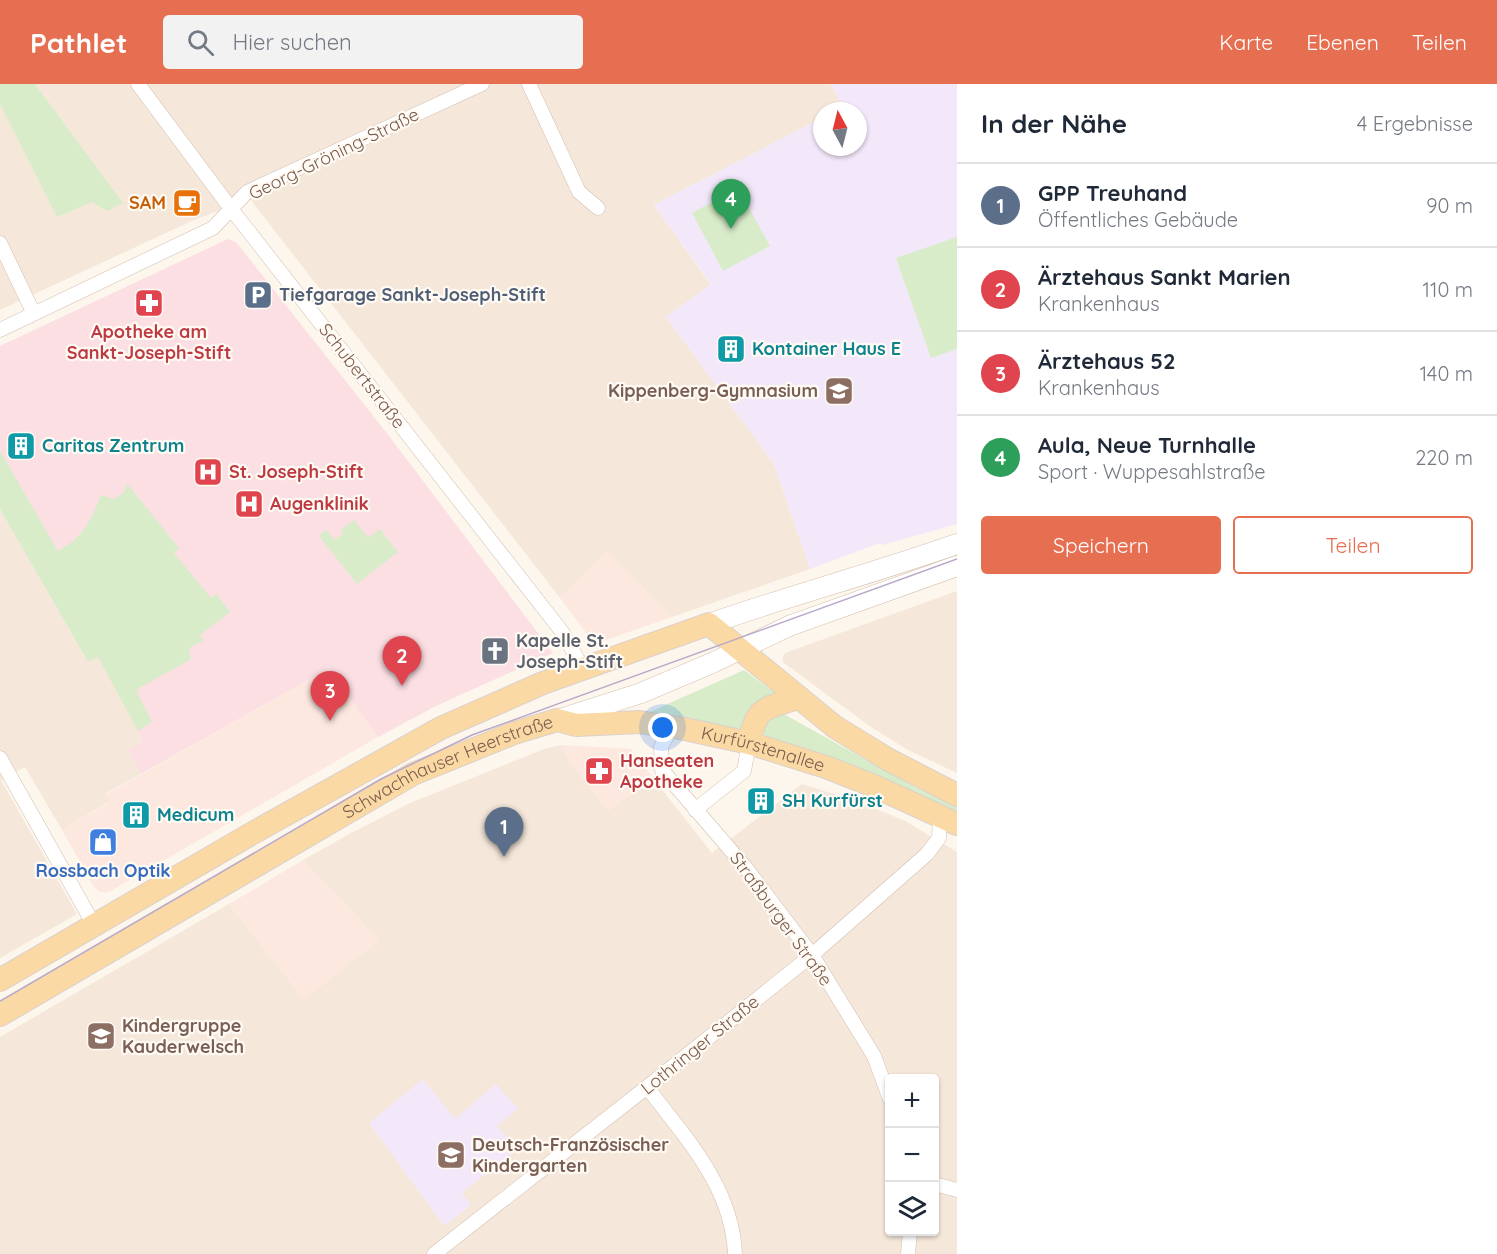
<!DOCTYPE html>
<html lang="de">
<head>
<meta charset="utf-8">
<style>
  body { margin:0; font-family:Quicksand,sans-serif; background:#f2f2f3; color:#1f2937 }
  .controls { position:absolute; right:18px; bottom:18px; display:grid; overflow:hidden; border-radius:6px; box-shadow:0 2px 4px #0004 }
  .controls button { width:54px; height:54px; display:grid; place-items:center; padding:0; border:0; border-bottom:2px solid #e0e1e3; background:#fff; color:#1f2937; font:30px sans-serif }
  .compass { position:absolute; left:813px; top:18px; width:54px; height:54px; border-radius:50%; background:#fff; box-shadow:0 2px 4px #0004; rotate:353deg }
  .you { position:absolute; left:663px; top:644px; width:21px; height:21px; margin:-15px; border:4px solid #fff; border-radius:50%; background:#1a73e8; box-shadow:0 0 0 9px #1a73e833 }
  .badge { display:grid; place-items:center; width:39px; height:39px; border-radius:50%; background:#e76f51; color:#fff; font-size:20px; font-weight:700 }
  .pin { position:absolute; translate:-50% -50px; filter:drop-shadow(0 2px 3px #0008) }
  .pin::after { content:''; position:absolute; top:32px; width:21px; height:18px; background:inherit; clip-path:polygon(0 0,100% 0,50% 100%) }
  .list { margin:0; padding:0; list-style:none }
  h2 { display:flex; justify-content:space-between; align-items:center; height:78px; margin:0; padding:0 24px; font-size:26px }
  h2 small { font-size:20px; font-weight:400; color:#747a83 }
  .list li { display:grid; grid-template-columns:39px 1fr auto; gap:18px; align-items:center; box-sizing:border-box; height:84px; padding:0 24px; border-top:2px solid #e0e1e3 }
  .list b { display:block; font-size:22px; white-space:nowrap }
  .list p { margin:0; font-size:20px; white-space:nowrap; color:#747a83 }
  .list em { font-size:20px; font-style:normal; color:#747a83 }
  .actions { display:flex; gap:12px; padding:18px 24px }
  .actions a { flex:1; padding:14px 0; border:2px solid #e76f51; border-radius:6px; text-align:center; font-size:21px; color:#e76f51 }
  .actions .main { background:#e76f51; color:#fff }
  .icon { flex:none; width:33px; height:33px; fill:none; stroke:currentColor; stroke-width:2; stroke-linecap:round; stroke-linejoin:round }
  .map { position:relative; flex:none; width:957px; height:1170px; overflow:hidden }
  header { display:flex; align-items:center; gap:36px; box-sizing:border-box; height:84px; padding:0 30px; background:#e76f51; color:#fff }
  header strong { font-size:28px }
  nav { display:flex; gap:33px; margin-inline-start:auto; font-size:21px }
  .search { width:420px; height:54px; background:#f2f2f3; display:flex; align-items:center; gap:15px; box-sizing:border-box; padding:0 21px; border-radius:6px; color:#747a83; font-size:22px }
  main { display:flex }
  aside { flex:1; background:#fff }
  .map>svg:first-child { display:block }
</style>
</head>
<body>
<header>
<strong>Pathlet</strong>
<div class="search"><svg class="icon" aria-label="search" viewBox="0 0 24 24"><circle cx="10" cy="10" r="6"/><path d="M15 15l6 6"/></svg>Hier suchen</div>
<nav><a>Karte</a><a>Ebenen</a><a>Teilen</a></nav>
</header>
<main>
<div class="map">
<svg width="957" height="1170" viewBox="0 0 957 1170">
  <rect width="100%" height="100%" fill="#fdf6ec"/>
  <path fill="#f5e8da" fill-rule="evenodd" d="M 0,0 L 831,0 L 843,23 L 835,27 L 822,27 L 822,34 L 654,121 L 711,201 L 667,234 L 774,380 L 810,485 L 672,533 L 607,467 L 560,514 L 250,115 L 194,136 L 0,226 Z
    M 0,425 L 87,577 L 98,572 L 143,657 L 128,666 L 141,690 L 105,710 L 109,718 L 62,746 L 25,683 L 1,696 L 77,830 L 0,874 Z
    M 957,507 L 957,689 L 908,666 L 871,643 L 784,579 L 782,575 L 785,569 Z
    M 562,661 L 569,677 L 608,726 L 653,694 L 712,769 L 802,700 L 859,718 L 905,737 L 957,768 L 957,1170 L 0,1170 L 0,953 L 229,820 L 304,915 L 378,857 L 363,839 L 303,776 L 351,749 L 410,719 L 544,665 ZM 890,994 L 934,994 L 934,1148 L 890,1148 Z"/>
  <path fill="#fde8e0" d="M 607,467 L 672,533 L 606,556 L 597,558 L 590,554 L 560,514 Z
    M 328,585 L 378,653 L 109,808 L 100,808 L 94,803 L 62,746 L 109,719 L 105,711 Z
    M 562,661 L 631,665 L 653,694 L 608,727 L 569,677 Z
    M 303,776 L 363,839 L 378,857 L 304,916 L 229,820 Z"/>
  <path fill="#f3e8fa" d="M 831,0 L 957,0 L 957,440 L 883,461 L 880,459 L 810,485 L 774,380 L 666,233 L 711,200 L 654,121 L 822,34 L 822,63 L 858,63 L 858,27 L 835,27 L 843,23 Z
    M 423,995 L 455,1035 L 496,1000 L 518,1025 L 497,1042 L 516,1065 L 462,1109 L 471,1121 L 444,1142 L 369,1039 Z"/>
  <path fill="#fbdfe3" d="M 228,155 L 236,158 L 389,352 L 553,569 L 436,622 L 378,653 L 328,585 L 141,690 L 128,666 L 143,657 L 98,573 L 88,578 L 0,425 L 0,262 Z"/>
  <path fill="#d8ecc9" d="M 0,0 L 35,0 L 123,119 L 107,127 L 92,118 L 57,133 L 0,20 Z
    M 738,104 L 770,162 L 723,187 L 692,129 Z
    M 957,153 L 957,265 L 931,274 L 896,174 Z
    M 0,367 L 58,467 C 82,454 92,436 101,411 L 113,415 L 124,409 L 126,401 L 129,402 L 179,464 L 174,469 L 211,514 L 216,510 L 230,528 L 200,551 L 203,557 L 189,564 L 191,575 L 136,606 L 152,638 L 138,647 L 98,573 L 88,578 L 0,425 Z
    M 354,436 L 368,454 L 380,445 L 398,468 L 357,500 L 319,452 L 326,446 L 335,456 L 343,449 L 341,446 Z
    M 744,586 L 780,613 C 759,621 746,622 742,647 L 643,631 Z
    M 782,629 L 920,706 L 957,723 L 957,729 L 767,655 L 762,647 L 766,635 Z"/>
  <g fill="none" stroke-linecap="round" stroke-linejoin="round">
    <g stroke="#d1beb0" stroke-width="15">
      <path id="minor" d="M 138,0 L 232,126 L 563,549 L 583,585
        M 529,0 L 579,108 L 598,124
        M 0,159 L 34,230
        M 0,246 L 213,144 L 247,108 L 482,0
        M 672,643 L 661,663 L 662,686 L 746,784 L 812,871 L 874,972 L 890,1015
        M 0,674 L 94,841
        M 695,726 L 744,687 L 749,659
        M 647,1003 C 686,1055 732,1102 735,1170
        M 934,1100 L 957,1106
        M 434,1170 L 647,1003 L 812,871 L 927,770 L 939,754 L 940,733
        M 908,1170 L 910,1148"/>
    </g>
    <g stroke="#d6c0b0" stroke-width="21">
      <path id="secondary" d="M 709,540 C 791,511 875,489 957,460
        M 557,636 L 641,609 L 712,579 L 789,542 L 957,482"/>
    </g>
    <g stroke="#dad1cd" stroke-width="24">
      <g id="primary">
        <path d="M 749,659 C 757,621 763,626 797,614"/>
        <path d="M 0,896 L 251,750 L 441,644 L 543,599 L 709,540 L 835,643 L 889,676 L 957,711"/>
        <path id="s1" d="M 0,931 L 413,690 L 514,649 L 557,636 L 576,641 L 639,638 L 685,645 L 749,659 L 826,683 L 874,702 L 957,740"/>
      </g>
    </g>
    <use href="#minor" stroke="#fff" stroke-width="14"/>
    <use href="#secondary" stroke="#fff" stroke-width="20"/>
    <use href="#primary" stroke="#fbd9a5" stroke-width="22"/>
    <path stroke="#b9a8c9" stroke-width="1.5" d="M 0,917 L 381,695 L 472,651 L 957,475"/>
  </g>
  <defs>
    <g id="cafe-square" transform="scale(1.5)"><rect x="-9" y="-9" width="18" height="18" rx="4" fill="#e8710a" stroke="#fffaf3"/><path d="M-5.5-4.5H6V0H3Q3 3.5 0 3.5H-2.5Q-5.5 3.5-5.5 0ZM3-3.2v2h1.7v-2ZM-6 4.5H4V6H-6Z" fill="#fff"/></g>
    <g id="parking-square" transform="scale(1.5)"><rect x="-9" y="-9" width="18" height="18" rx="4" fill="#5c6f8a" stroke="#fffaf3"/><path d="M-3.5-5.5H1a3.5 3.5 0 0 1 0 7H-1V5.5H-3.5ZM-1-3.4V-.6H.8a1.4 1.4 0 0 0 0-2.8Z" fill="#fff"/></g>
    <g id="pharmacy-square" transform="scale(1.5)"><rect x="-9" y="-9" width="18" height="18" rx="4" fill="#e0444e" stroke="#fffaf3"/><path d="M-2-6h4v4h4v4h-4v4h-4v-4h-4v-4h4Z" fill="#fff"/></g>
    <g id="building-square" transform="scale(1.5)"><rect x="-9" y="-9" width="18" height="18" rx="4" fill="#0f9aa8" stroke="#fffaf3"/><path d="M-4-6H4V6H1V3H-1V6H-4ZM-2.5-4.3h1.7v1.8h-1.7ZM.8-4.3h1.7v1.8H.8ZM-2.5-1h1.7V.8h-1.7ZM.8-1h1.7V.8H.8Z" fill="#fff"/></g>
    <g id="school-square" transform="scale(1.5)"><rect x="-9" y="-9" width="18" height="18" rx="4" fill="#8d6e63" stroke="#fffaf3"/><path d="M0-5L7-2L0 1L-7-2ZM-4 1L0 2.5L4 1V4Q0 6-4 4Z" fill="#fff"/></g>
    <g id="hospital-square" transform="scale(1.5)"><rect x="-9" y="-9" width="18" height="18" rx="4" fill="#e0444e" stroke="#fffaf3"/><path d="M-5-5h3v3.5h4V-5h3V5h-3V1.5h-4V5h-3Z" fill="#fff"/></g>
    <g id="church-square" transform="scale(1.5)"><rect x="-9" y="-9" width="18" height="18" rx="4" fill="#6b7280" stroke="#fffaf3"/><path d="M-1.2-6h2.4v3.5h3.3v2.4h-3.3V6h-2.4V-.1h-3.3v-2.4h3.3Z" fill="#fff"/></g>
    <g id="shop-square" transform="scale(1.5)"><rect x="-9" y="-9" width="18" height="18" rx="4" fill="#3f7fe0" stroke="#fffaf3"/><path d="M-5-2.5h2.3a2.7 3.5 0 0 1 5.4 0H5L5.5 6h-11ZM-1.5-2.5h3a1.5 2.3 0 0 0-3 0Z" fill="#fff"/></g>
  </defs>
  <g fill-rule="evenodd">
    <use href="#cafe-square" x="187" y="119"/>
    <use href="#parking-square" x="258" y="211"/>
    <use href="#pharmacy-square" x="149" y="219"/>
    <use href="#building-square" x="731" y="265"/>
    <use href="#school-square" x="839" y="307"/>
    <use href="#building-square" x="21" y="362"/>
    <use href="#hospital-square" x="208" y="388"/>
    <use href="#hospital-square" x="249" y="420"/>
    <use href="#church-square" x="495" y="567"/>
    <use href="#pharmacy-square" x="599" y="687"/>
    <use href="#building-square" x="761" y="717"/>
    <use href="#building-square" x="136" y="731"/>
    <use href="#shop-square" x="103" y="758"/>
    <use href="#school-square" x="101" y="952"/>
    <use href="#school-square" x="451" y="1071"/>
  </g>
  <g text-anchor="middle" stroke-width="4.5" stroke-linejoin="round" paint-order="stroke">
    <g font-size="18" fill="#7a5c4d" stroke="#fffaf3">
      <text transform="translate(334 70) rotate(-26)" y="6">Georg-Gröning-Straße</text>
      <text transform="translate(362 292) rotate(52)" y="6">Schubertstraße</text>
      <text dy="6" stroke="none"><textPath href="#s1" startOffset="842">Kurfürstenallee</textPath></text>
      <text dy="6" stroke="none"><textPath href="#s1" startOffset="513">Schwachhauser Heerstraße</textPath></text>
      <text transform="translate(781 835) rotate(54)" y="6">Straßburger Straße</text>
      <text transform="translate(700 961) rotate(-39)" y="6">Lothringer Straße</text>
    </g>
    <g font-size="18" font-weight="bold" fill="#c56008" stroke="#fffaf3" text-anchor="end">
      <text x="166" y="125">SAM</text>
    </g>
    <g font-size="18" font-weight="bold" fill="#4e5e75" stroke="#fffaf3" text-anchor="start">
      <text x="279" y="217">Tiefgarage Sankt-Joseph-Stift</text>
    </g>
    <g font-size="18" font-weight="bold" fill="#be3a42" stroke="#fffaf3" text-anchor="start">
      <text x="149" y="254" text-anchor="middle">Apotheke am<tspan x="149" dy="21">Sankt-Joseph-Stift</tspan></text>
      <text x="229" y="394">St. Joseph-Stift</text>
      <text x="270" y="426">Augenklinik</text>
      <text x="620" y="683">Hanseaten<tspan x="620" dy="21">Apotheke</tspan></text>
    </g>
    <g font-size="18" font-weight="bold" fill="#0d838f" stroke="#fffaf3" text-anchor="start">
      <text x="752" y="271">Kontainer Haus E</text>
      <text x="42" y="368">Caritas Zentrum</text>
      <text x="782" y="723">SH Kurfürst</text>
      <text x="157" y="737">Medicum</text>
    </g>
    <g font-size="18" font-weight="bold" fill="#785e54" stroke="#fffaf3" text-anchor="start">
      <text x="818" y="313" text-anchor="end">Kippenberg-Gymnasium</text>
      <text x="122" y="948">Kindergruppe<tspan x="122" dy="21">Kauderwelsch</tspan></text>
      <text x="472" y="1067">Deutsch-Französischer<tspan x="472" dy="21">Kindergarten</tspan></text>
    </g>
    <g font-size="18" font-weight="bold" fill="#5b616d" stroke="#fffaf3" text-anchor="start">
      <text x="516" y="563">Kapelle St.<tspan x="516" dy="21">Joseph-Stift</tspan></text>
    </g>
    <g font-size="18" font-weight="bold" fill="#366cbe" stroke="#fffaf3">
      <text x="103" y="793">Rossbach Optik</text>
    </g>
  </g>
</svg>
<div class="controls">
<button>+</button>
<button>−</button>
<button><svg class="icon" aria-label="layers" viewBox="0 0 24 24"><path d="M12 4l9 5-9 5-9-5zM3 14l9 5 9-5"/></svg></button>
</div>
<svg class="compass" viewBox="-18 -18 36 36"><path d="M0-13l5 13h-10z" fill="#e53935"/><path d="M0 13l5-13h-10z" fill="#747a83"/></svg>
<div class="you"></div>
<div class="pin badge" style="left:504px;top:773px;background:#5c6f8a">1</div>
<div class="pin badge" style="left:402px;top:602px;background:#e0444e">2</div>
<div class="pin badge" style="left:330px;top:637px;background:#e0444e">3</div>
<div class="pin badge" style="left:731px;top:145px;background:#2e9e5b">4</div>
</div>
<aside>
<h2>In der Nähe<small>4 Ergebnisse</small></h2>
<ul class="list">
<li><span class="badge" style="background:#5c6f8a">1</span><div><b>GPP Treuhand</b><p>Öffentliches Gebäude</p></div><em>90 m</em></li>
<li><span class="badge" style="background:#e0444e">2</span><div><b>Ärztehaus Sankt Marien</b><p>Krankenhaus</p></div><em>110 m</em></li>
<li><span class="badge" style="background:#e0444e">3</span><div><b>Ärztehaus 52</b><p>Krankenhaus</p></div><em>140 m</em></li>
<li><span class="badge" style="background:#2e9e5b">4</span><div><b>Aula, Neue Turnhalle</b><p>Sport · Wuppesahlstraße</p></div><em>220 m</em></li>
</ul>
<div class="actions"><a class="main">Speichern</a><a>Teilen</a></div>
</aside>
</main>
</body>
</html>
